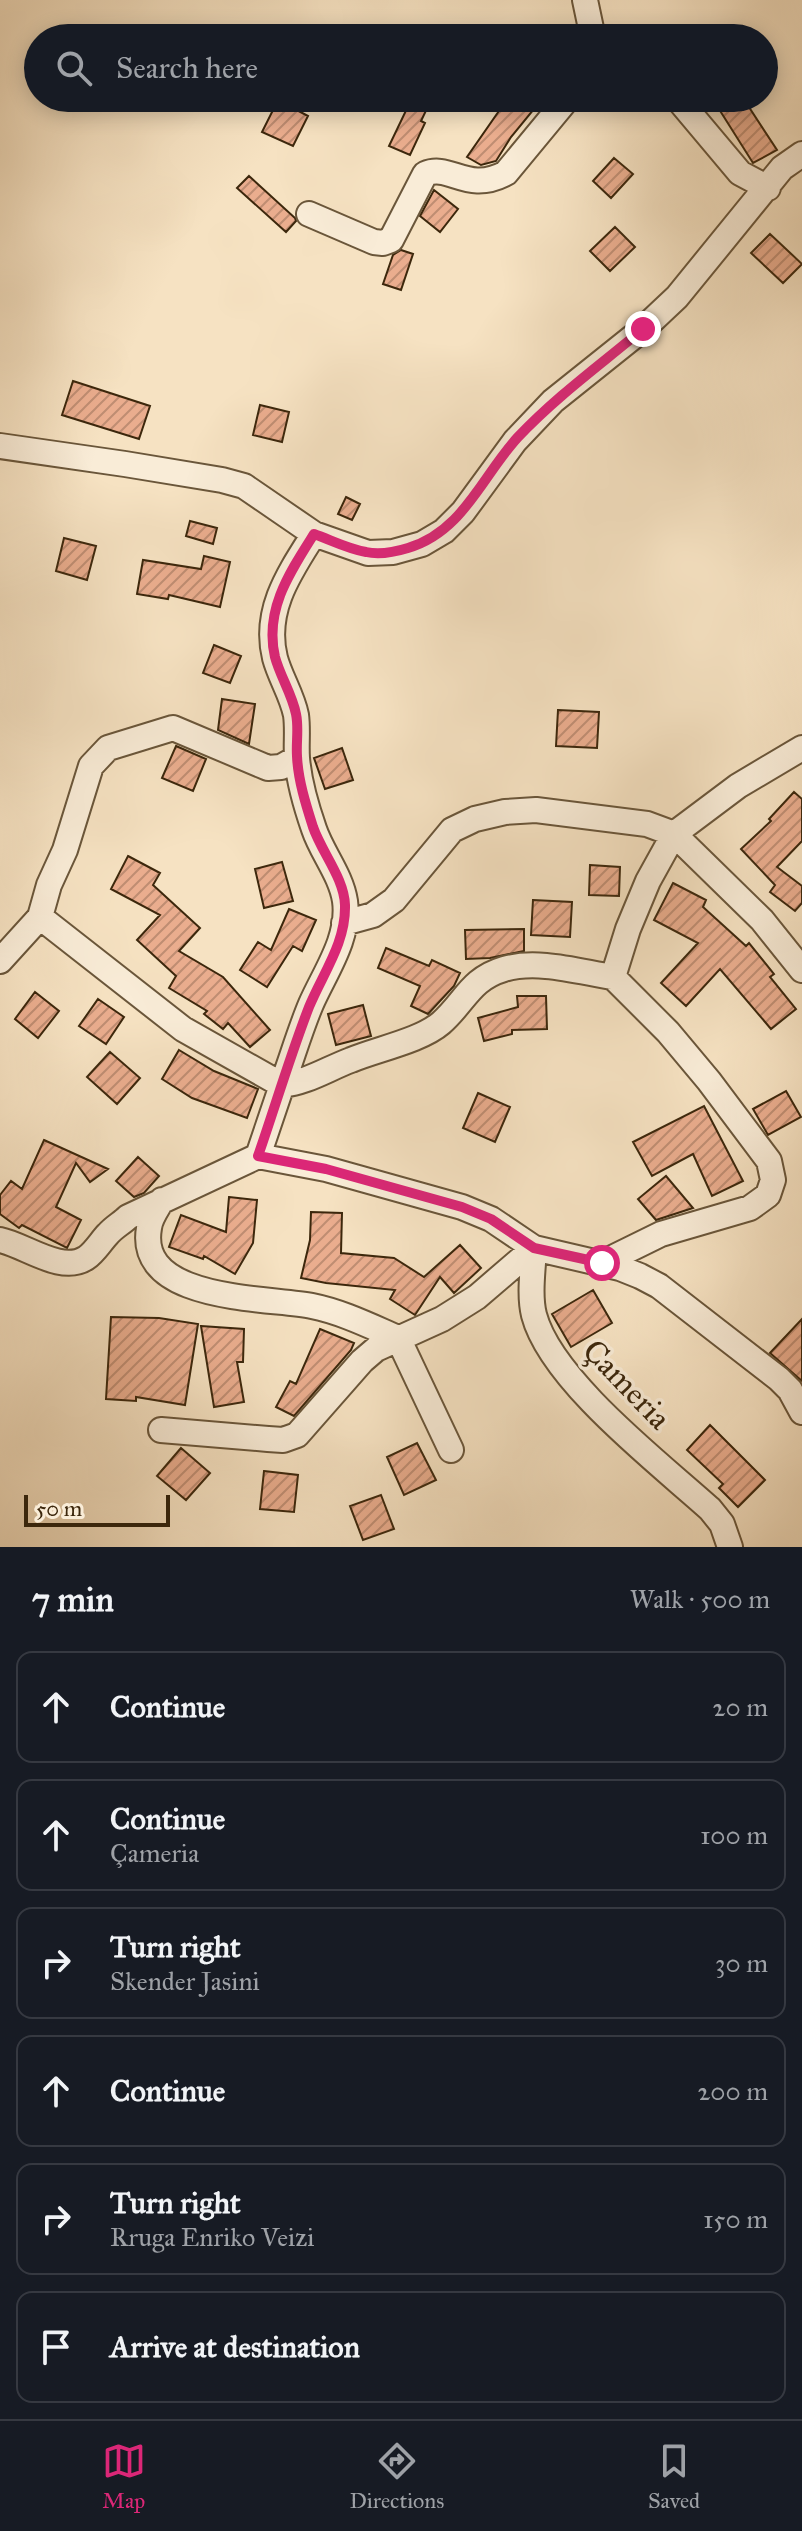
<!DOCTYPE html>
<html lang="en">
<head>
<meta charset="utf-8">
<style>
  body { margin:0; font-family:"IM FELL Great Primer",serif; background:#20242c; color:#f1f3f6 }
  .scale { position:absolute; left:24px; bottom:20px; width:146px; box-sizing:border-box; padding-left:8px; border:4px solid #3c270c; border-top:0; font-size:22px; line-height:28px; white-space:nowrap; color:#3c270c; -webkit-text-stroke:6px #f9ecd7; paint-order:stroke }
  .stop { position:absolute; width:24px; height:24px; margin:-18px; border:6px solid #db2777; border-radius:50%; background:#fff }
  .stop.end { background:#db2777; border-color:#fff; box-shadow:0 2px 8px #0008 }
  .list { margin:0; padding:0; list-style:none }
  h2 { display:flex; justify-content:space-between; align-items:center; height:104px; margin:0; padding:0 32px; font-size:34px }
  h2 small { font-size:26px; font-weight:400; color:#9ea1a6 }
  .list li { display:grid; grid-template-columns:52px 1fr auto; gap:24px; align-items:center; box-sizing:border-box; height:112px; margin:0 16px 16px; padding:0 16px; border:2px solid #363941; border-radius:16px }
  .list b { display:block; font-size:30px; white-space:nowrap }
  .list p { margin:0; font-size:26px; white-space:nowrap; color:#9ea1a6 }
  .list em { font-size:26px; font-style:normal; color:#9ea1a6 }
  .icon { flex:none; width:44px; height:44px; fill:none; stroke:currentColor; stroke-width:2; stroke-linecap:round; stroke-linejoin:round }
  .map { position:relative; flex:none; width:802px; height:1547px; overflow:hidden }
  .search { position:absolute; background:#171b24; box-shadow:0 4px 20px #0003; left:24px; right:24px; top:24px; height:88px; display:flex; align-items:center; gap:20px; box-sizing:border-box; padding:0 28px; border-radius:44px; color:#9ea1a6; font-size:30px }
  .sheet { height:872px; background:#171b24 }
  nav { display:flex; justify-content:space-around; align-items:center; box-sizing:border-box; height:112px; border-top:2px solid #363941; background:#171b24; font-size:22px; color:#9ea1a6 }
  nav a { display:grid; justify-items:center; gap:4px }
  nav .on { color:#db2777 }
  .map>svg:first-child { display:block }
</style>
</head>
<body>
<div class="map">
<svg width="802" height="1547" viewBox="0 0 802 1547">
  <defs>
    <pattern id="building-hatch" width="6" height="6" patternUnits="userSpaceOnUse" patternTransform="scale(2)"><rect width="6" height="6" fill="#eaad8e"/><path d="M-1 1l2-2M0 6l6-6M5 7l2-2" fill="none" stroke="#bf8d72"/></pattern>
  </defs>
  <rect width="100%" height="100%" fill="#f6e2c2"/>
  <filter id="stains"><feTurbulence type="fractalNoise" baseFrequency=".0025" numOctaves="4"/><feColorMatrix values="0 0 0 0 .2 0 0 0 0 .09 0 0 0 0 .02 0 0 0 .5 -.17"/></filter>
  <radialGradient id="worn" r=".72"><stop offset=".6" stop-color="#630" stop-opacity="0"/><stop offset="1" stop-color="#630" stop-opacity=".3"/></radialGradient>
  <path fill="url(#building-hatch)" stroke="#3c270c" stroke-width="2" d="M 412,98 L 432,98 L 421,121 L 425,123 L 410,155 L 389,146 Z
    M 508,98 L 543,98 L 511,137 L 496,161 L 481,165 L 467,157 Z
    M 712,98 L 743,98 L 777,150 L 753,163 Z
    M 278,100 L 308,116 L 293,146 L 262,132 Z
    M 614,158 L 633,174 L 611,198 L 593,181 Z
    M 249,176 L 295,218 L 296,221 L 286,232 L 237,188 Z
    M 434,190 L 458,209 L 440,232 L 420,216 Z
    M 615,227 L 635,247 L 610,271 L 590,251 Z
    M 770,234 L 802,264 L 783,283 L 751,253 Z
    M 401,250 L 413,254 L 401,290 L 383,284 L 393,255 Z
    M 73,381 L 150,406 L 139,439 L 62,415 Z
    M 260,405 L 289,412 L 282,442 L 253,435 Z
    M 346,497 L 360,504 L 352,520 L 338,514 Z
    M 190,521 L 217,528 L 213,544 L 186,536 Z
    M 64,538 L 96,546 L 87,580 L 56,571 Z
    M 204,556 L 230,562 L 220,607 L 169,595 L 168,599 L 137,594 L 143,560 L 201,569 Z
    M 214,645 L 241,656 L 230,683 L 203,673 Z
    M 222,699 L 255,704 L 249,744 L 218,730 Z
    M 558,710 L 599,712 L 597,748 L 556,746 Z
    M 176,746 L 206,759 L 193,791 L 162,778 Z
    M 342,748 L 353,780 L 325,789 L 314,758 Z
    M 794,792 L 802,799 L 802,841 L 777,867 L 802,886 L 802,903 L 795,911 L 770,892 L 775,885 L 741,849 L 771,821 L 769,819 Z
    M 128,856 L 160,873 L 153,885 L 200,928 L 179,951 L 223,977 L 270,1030 L 250,1047 L 228,1023 L 223,1029 L 204,1014 L 207,1011 L 169,988 L 176,976 L 137,940 L 160,915 L 111,889 Z
    M 282,862 L 293,901 L 264,908 L 255,869 Z
    M 590,865 L 620,867 L 619,896 L 589,895 Z
    M 673,883 L 706,900 L 703,907 L 746,946 L 749,943 L 774,974 L 770,977 L 796,1009 L 771,1029 L 720,969 L 686,1006 L 661,983 L 698,943 L 654,920 Z
    M 533,900 L 572,902 L 570,937 L 531,935 Z
    M 289,909 L 316,920 L 302,951 L 293,946 L 267,987 L 240,970 L 258,942 L 271,950 Z
    M 524,929 L 524,951 L 490,958 L 466,959 L 465,930 Z
    M 386,948 L 429,966 L 432,960 L 460,973 L 454,986 L 428,1014 L 411,1006 L 420,986 L 378,968 Z
    M 35,992 L 59,1011 L 38,1038 L 15,1019 Z
    M 517,996 L 546,996 L 547,1029 L 512,1030 L 512,1034 L 484,1041 L 478,1018 L 518,1007 Z
    M 98,999 L 124,1017 L 106,1044 L 79,1026 Z
    M 363,1005 L 371,1036 L 336,1045 L 328,1014 Z
    M 179,1050 L 214,1071 L 258,1089 L 247,1118 L 192,1098 L 162,1079 Z
    M 110,1052 L 140,1078 L 117,1104 L 87,1077 Z
    M 786,1091 L 801,1117 L 768,1135 L 753,1109 Z
    M 478,1093 L 510,1107 L 495,1142 L 463,1128 Z
    M 704,1106 L 743,1181 L 712,1196 L 693,1154 L 652,1176 L 633,1142 Z
    M 44,1140 L 108,1169 L 90,1182 L 76,1163 L 56,1207 L 81,1220 L 67,1248 L 22,1225 L 19,1228 L 0,1214 L 0,1195 L 11,1181 L 22,1189 Z
    M 138,1157 L 159,1176 L 144,1193 L 134,1197 L 116,1181 Z
    M 666,1176 L 693,1208 L 656,1220 L 638,1199 Z
    M 229,1197 L 257,1200 L 253,1243 L 235,1274 L 204,1256 L 203,1259 L 169,1247 L 181,1215 L 226,1232 Z
    M 311,1212 L 342,1213 L 341,1253 L 394,1258 L 424,1277 L 460,1245 L 481,1268 L 454,1293 L 440,1277 L 415,1315 L 390,1299 L 395,1290 L 326,1283 L 301,1278 L 310,1240 Z
    M 593,1290 L 612,1323 L 571,1347 L 552,1314 Z
    M 111,1317 L 159,1318 L 198,1324 L 185,1405 L 136,1397 L 136,1401 L 106,1399 Z
    M 802,1319 L 802,1381 L 770,1353 Z
    M 201,1326 L 244,1329 L 243,1362 L 237,1362 L 244,1402 L 214,1407 Z
    M 320,1329 L 354,1343 L 351,1350 L 294,1416 L 276,1407 L 290,1381 L 296,1384 Z
    M 710,1425 L 765,1480 L 738,1507 L 719,1488 L 723,1484 L 687,1450 Z
    M 417,1443 L 436,1480 L 404,1495 L 387,1457 Z
    M 181,1448 L 210,1473 L 186,1500 L 157,1476 Z
    M 264,1471 L 298,1475 L 294,1512 L 260,1509 Z
    M 381,1495 L 394,1529 L 363,1540 L 350,1506 Z"/>
  <g fill="none" stroke-linecap="round" stroke-linejoin="round">
    <g stroke="#6a563a" stroke-width="28">
      <path id="street" d="M 585,0 L 593,38
        M 677,98 L 740,173 L 768,188
        M 309,214 L 374,242 L 383,243 L 391,240 L 425,174 C 450,163 467,194 506,173 L 568,98
        M 0,446 L 125,464 L 222,480 L 244,486 L 314,534 L 368,553 L 393,552 L 422,544 L 444,531 L 463,512 L 515,441 L 553,401 L 643,329 L 677,297 L 782,168 L 802,154
        M 40,917 L 183,1029 L 282,1085 C 292,1058 300,1030 311,1004 C 325,972 350,938 345,901 C 341,875 322,853 314,829 C 306,806 299,782 297,758 C 296,744 298,729 296,715 C 292,695 280,677 275,658 C 263,610 290,572 314,534
        M 344,923 L 373,915 L 394,900 L 452,830 L 475,819 L 505,812 L 536,810 L 647,824 L 674,834 L 762,920 L 802,970
        M 0,961 L 40,917 L 49,885 L 65,850 L 91,766 L 108,748 L 173,728 L 268,768 L 281,767 L 297,758
        M 258,1156 L 282,1085 C 308,1082 327,1069 351,1060 C 377,1049 420,1041 441,1023 C 465,1002 470,979 504,969 C 538,959 580,972 613,977 L 628,929 L 648,881 L 674,834 L 738,786 L 802,748
        M 258,1156 L 326,1169 L 462,1207 L 491,1219 L 534,1248 C 533,1269 529,1295 534,1315 C 551,1380 659,1463 710,1509 L 722,1524 L 730,1547
        M 162,1200 C 157,1209 150,1218 149,1228 C 136,1302 267,1297 312,1306 C 342,1312 370,1326 398,1338 L 451,1450
        M 0,1240 C 25,1245 61,1274 86,1258 C 95,1252 101,1241 108,1234 C 114,1227 122,1223 128,1217 L 258,1156
        M 602,1263 L 661,1234 L 750,1208 L 768,1195 L 773,1180 L 769,1161 L 709,1081 L 668,1032 L 613,977
        M 161,1430 L 268,1439 L 283,1440 L 297,1435 L 362,1361 L 376,1349 L 442,1319 L 477,1297 L 534,1248 L 620,1268 L 640,1276 L 659,1286 L 779,1379 L 790,1390 L 802,1412"/>
    </g>
    <use href="#street" stroke="#f9ecd7" stroke-width="24"/>
  </g>
  <g fill="none" stroke-linecap="round" stroke-linejoin="round">
    <path stroke="#db2777" stroke-width="10" d="M 602,1263 L 534,1248 L 491,1219 L 462,1207 L 326,1169 L 258,1156 C 275,1107 290,1056 309,1007 C 323,973 346,943 345,905 C 344,878 322,853 313,827 C 306,805 298,780 297,756 C 296,742 299,728 296,714 C 292,694 280,676 275,657 C 264,610 290,572 314,534 C 331,540 348,549 366,552 C 379,555 395,552 408,548 C 463,532 482,476 518,437 C 557,396 600,365 643,329"/>
  </g>
  <g text-anchor="middle" stroke-width="7" stroke-linejoin="round" paint-order="stroke">
    <g font-size="32" fill="#3c270c" stroke="#f9ecd7">
      <text transform="translate(627 1384) rotate(46)" y="11">Çameria</text>
    </g>
  </g>
  <rect width="100%" height="100%" filter="url(#stains)"/>
  <rect width="100%" height="100%" fill="url(#worn)"/>
</svg>
<div class="scale">50 m</div>
<div class="stop" style="left:602px;top:1263px"></div>
<div class="stop end" style="left:643px;top:329px"></div>
<div class="search"><svg class="icon" aria-label="search" viewBox="0 0 24 24"><circle cx="10" cy="10" r="6"/><path d="M15 15l6 6"/></svg>Search here</div>
</div>
<section class="sheet">
<h2>7 min<small>Walk · 500 m</small></h2>
<ul class="list">
<li><svg class="icon" aria-label="ahead" viewBox="0 0 24 24"><path d="M12 20V5M6 11l6-6 6 6"/></svg><div><b>Continue</b></div><em>20 m</em></li>
<li><svg class="icon" aria-label="ahead" viewBox="0 0 24 24"><path d="M12 20V5M6 11l6-6 6 6"/></svg><div><b>Continue</b><p>Çameria</p></div><em>100 m</em></li>
<li><svg class="icon" aria-label="right" viewBox="0 0 24 24"><path d="M7 20v-9h11M14 6l5 5-5 5"/></svg><div><b>Turn right</b><p>Skender Jasini</p></div><em>30 m</em></li>
<li><svg class="icon" aria-label="ahead" viewBox="0 0 24 24"><path d="M12 20V5M6 11l6-6 6 6"/></svg><div><b>Continue</b></div><em>200 m</em></li>
<li><svg class="icon" aria-label="right" viewBox="0 0 24 24"><path d="M7 20v-9h11M14 6l5 5-5 5"/></svg><div><b>Turn right</b><p>Rruga Enriko Veizi</p></div><em>150 m</em></li>
<li><svg class="icon" aria-label="arrive" viewBox="0 0 24 24"><path d="M6 21V4h12l-3 4 3 4H6"/></svg><div><b>Arrive at destination</b></div></li>
</ul>
</section>
<nav>
<a class="on"><svg class="icon" aria-label="map" viewBox="0 0 24 24"><path d="M3 6l6-2 6 2 6-2v14l-6 2-6-2-6 2zM9 4v14M15 6v14"/></svg>Map</a>
<a><svg class="icon" aria-label="directions" viewBox="0 0 24 24"><path d="M12 3l9 9-9 9-9-9zM9 14v-3h6M13 9l2 2-2 2"/></svg>Directions</a>
<a><svg class="icon" aria-label="saved" viewBox="0 0 24 24"><path d="M7 4h10v16l-5-4-5 4z"/></svg>Saved</a>
</nav>
</body>
</html>
